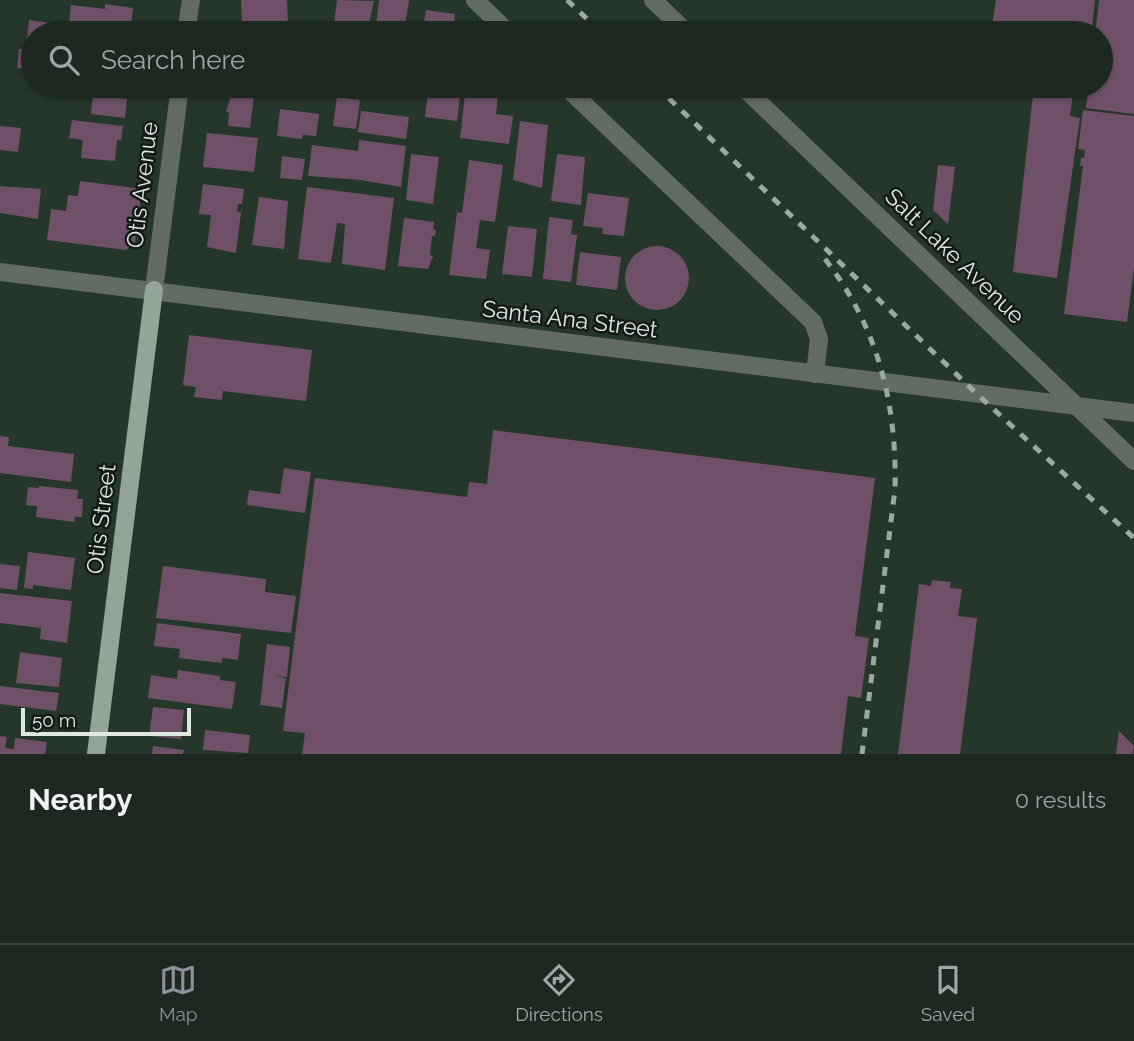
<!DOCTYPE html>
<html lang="en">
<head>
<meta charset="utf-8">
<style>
  body { margin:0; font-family:Raleway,sans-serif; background:#253029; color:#f1f3f6 }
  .scale { position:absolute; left:21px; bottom:18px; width:170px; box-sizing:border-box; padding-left:7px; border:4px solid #dfe9e1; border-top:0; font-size:19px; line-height:24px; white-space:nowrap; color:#dfe9e1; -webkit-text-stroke:5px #141b16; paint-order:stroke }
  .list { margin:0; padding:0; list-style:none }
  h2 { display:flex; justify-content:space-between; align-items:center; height:91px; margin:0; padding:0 28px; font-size:30px }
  h2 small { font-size:23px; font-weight:400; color:#a0a6a5 }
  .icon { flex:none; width:38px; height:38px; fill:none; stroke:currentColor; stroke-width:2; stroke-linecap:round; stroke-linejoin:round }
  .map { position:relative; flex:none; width:1134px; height:754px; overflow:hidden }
  .search { position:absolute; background:#1c2820; box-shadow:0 2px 5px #0004; left:21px; right:21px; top:21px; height:77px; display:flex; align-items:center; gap:18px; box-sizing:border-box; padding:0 24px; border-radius:38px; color:#a0a6a5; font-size:26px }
  .sheet { height:189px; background:#1c2820 }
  nav { display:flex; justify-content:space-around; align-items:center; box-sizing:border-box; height:98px; border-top:2px solid #3a443e; background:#1c2820; font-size:19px; color:#a0a6a5 }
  nav a { display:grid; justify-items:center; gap:4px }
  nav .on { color:#8c9099 }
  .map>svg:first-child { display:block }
</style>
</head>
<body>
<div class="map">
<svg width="1134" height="754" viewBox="0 0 1134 754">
  <rect width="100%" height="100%" fill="#25362a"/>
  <path fill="#6e5169" d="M 241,0 L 287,0 L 288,23 L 284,23 L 283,30 L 242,25 Z
    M 337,0 L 374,1 L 367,33 L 314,33 L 316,22 L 334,24 Z
    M 379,0 L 409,0 L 404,33 L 375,33 Z
    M 996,0 L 1095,0 L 1092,27 L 1096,27 L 1099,0 L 1134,0 L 1134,114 L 1086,108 L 1089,86 L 1101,86 L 1101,33 L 991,33 Z
    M 105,4 L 133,8 L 130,33 L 68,33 L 71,5 L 105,9 Z
    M 426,10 L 455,14 L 453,33 L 422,33 Z
    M 29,20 L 65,25 L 64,33 L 33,33 L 33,49 L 26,49 Z
    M 19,49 L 33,51 L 33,69 L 17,68 Z
    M 307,86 L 330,86 L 329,94 L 306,91 Z
    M 466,86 L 499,86 L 496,114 L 513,116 L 509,144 L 460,138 Z
    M 1034,86 L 1074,86 L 1070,116 L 1080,118 L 1057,278 L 1013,272 Z
    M 232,92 L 254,95 L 250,128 L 228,126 L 229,112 L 226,112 Z
    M 428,93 L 460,97 L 457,121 L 425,117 Z
    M 93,95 L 127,99 L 125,118 L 91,114 Z
    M 337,97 L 360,100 L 356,129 L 333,126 Z
    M 280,109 L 319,114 L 316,136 L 303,135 L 302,139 L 277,136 Z
    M 1083,110 L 1134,116 L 1134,268 L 1127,322 L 1064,314 L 1083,166 L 1080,166 L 1081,158 L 1084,158 L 1085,150 L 1078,149 Z
    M 361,111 L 409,117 L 406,139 L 358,132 Z
    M 72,120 L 123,126 L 121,140 L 117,140 L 115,161 L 81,158 L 83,140 L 69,138 Z
    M 520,121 L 548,125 L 542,188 L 513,180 Z
    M 0,126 L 21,128 L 18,152 L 0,150 Z
    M 207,133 L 258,138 L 254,172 L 203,167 Z
    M 359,140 L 406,146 L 401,187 L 361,180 L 308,176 L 312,145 L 358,151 Z
    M 411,154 L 439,157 L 433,204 L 406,200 Z
    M 557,154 L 585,157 L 581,205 L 551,201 Z
    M 282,156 L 305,159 L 302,180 L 280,178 Z
    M 469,160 L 503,165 L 495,222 L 480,220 L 476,248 L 490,250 L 486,279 L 449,275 L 457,212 L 462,213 Z
    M 938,165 L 955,167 L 948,224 L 933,210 Z
    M 80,181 L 142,189 L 135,243 L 126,250 L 47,240 L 51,209 L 66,211 L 68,195 L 78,196 Z
    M 203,184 L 244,189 L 242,204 L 238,204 L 237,212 L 241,212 L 236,253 L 207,247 L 211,215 L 199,214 Z
    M 0,186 L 41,189 L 38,219 L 0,213 Z
    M 307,187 L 394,198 L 385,270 L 342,264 L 345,224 L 337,223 L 331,263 L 298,259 Z
    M 588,193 L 629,198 L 624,236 L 602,234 L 603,228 L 583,226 Z
    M 259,197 L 288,201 L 284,249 L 252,245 Z
    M 549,217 L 573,220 L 571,234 L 577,235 L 571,282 L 543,279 Z
    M 404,218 L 434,222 L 433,229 L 436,230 L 435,236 L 432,236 L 430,255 L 433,256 L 428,269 L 398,266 Z
    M 508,226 L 537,229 L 532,277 L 502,274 Z
    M625 278a32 32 0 1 1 64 0a32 32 0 1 1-64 0Z
    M 580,252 L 621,257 L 617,290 L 576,285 Z
    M 189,335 L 312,350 L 306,401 L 223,391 L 222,400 L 194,397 L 196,387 L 183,385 Z
    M 493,430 L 875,478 L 855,636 L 869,638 L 861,698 L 848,696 L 841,754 L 302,754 L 305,733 L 283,731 L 315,478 L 467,497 L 469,482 L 487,484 Z
    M 0,436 L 9,437 L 8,446 L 74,454 L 71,482 L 0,473 Z
    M 284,468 L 311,472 L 305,513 L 247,505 L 249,490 L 280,494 Z
    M 39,486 L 78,490 L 77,499 L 83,499 L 82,517 L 75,517 L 74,522 L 36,517 L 37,506 L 26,505 L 28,487 L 39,488 Z
    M 28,552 L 75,558 L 71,590 L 33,585 L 33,589 L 24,588 Z
    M 0,564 L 20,566 L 17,590 L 0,588 Z
    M 163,566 L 266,579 L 265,592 L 296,596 L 291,633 L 156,618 Z
    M 932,580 L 951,582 L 950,588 L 962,589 L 958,616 L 977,618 L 960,754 L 898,754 L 919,584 L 931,586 Z
    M 0,593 L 72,601 L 67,643 L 40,639 L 41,628 L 0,623 Z
    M 157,623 L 241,634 L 238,660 L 222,658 L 222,663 L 179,658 L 180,649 L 154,646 Z
    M 267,644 L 290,647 L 287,677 L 273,676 L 286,678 L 282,708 L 260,705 Z
    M 20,652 L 62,658 L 59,687 L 16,683 Z
    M 178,670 L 220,676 L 220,680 L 236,682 L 232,709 L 148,698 L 151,675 L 177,679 Z
    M 0,686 L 59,693 L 56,711 L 0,704 Z
    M 153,707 L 184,710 L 181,739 L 149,736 Z
    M 205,730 L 250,735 L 248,753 L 203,750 Z
    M 1119,731 L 1134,746 L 1133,754 L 1116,754 Z
    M 0,736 L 7,737 L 5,748 L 14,749 L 15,738 L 47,742 L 45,754 L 0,754 Z
    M 153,746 L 184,750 L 183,754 L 152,754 Z"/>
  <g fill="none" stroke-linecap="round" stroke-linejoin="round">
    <path stroke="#636b65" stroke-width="18" d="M 475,0 L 509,33
      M 653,0 L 687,33
      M 186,33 L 191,0
      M 565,86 L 813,322 L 819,339 L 815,374
      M 742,86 L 1134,461
      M 0,272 L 1134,413
      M 154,290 L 180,86"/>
    <path stroke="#94a598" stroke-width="18" d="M 96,754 L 154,290"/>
    <path stroke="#9da9a0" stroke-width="5" stroke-dasharray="9 9" stroke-linecap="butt" d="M 567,0 L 602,33
      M 656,86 L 977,394 L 1134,538
      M 825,259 C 878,327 897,404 895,489 L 862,754"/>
  </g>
  <g text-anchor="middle" stroke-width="5" stroke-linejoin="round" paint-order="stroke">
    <g font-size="23" fill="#dfe9e1" stroke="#141b16">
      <text transform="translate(142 185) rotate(-83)" y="8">Otis Avenue</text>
      <text transform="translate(955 256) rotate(44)" y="8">Salt Lake Avenue</text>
      <text transform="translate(570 319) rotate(7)" y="8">Santa Ana Street</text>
      <text transform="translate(101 519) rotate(-83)" y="8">Otis Street</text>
    </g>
  </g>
</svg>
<div class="scale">50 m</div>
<div class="search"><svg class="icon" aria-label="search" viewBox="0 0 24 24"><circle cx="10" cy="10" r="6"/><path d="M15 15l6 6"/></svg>Search here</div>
</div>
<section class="sheet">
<h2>Nearby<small>0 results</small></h2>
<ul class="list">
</ul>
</section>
<nav>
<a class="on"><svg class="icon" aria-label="map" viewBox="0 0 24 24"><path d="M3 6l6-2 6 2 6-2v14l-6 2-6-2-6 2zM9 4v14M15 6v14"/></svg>Map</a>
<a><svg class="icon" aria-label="directions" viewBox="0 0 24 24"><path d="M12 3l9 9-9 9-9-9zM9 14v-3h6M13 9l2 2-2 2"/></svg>Directions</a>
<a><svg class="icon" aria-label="saved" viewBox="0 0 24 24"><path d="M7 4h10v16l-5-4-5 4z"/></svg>Saved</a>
</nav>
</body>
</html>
